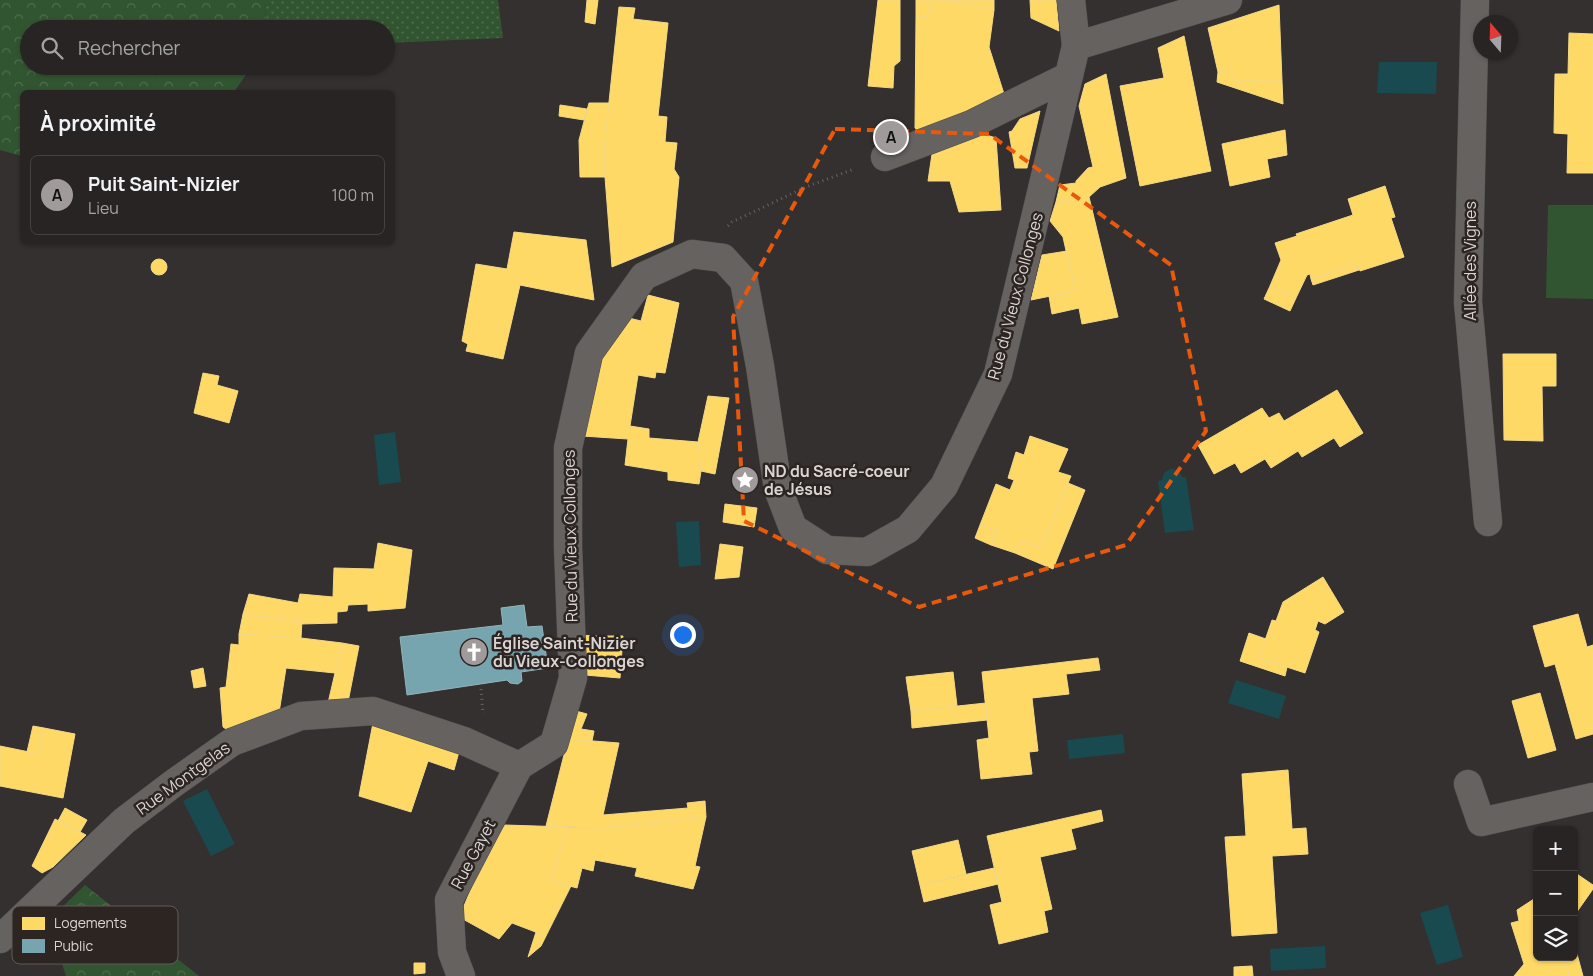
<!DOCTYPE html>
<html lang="fr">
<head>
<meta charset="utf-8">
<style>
  body { margin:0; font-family:Manrope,sans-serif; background:#333030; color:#f1f3f6 }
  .controls { position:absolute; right:15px; bottom:15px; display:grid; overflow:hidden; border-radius:8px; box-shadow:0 1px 4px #0004 }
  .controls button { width:45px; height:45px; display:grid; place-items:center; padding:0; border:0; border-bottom:1px solid #434141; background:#272423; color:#f1f3f6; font:25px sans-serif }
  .compass { position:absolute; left:1473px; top:15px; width:45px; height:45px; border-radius:50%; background:#272423; box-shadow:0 1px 4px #0004; rotate:341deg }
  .you { position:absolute; left:682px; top:634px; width:18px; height:18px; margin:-12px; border:4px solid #fff; border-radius:50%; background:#1a73e8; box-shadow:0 0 0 8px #1a73e833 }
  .badge { display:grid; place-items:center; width:32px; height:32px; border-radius:50%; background:#a09b9a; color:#111; font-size:16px; font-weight:700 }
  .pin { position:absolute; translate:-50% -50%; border:2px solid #fff; box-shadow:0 1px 5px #0006 }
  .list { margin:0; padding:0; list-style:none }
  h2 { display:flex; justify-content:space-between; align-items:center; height:65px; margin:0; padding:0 20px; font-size:21px }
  h2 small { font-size:16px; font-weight:400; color:#a4a4a6 }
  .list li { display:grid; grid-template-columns:32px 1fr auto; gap:15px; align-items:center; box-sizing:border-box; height:80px; margin:0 10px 10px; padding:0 10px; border:1px solid #434141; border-radius:8px }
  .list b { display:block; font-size:19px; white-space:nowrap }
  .list p { margin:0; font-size:16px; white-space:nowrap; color:#a4a4a6 }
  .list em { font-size:16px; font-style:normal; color:#a4a4a6 }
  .icon { flex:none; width:28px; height:28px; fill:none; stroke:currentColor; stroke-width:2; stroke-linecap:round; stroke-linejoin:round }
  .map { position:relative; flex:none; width:1593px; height:976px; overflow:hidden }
  .search { position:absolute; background:#272423; box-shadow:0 1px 4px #0004; left:20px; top:20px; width:375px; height:55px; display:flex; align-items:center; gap:12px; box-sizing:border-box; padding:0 18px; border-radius:28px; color:#a4a4a6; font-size:19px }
  .panel { position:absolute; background:#272423; box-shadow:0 1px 4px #0004; left:20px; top:90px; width:375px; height:155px; border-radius:8px }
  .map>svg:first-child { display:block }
</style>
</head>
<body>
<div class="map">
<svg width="1593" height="976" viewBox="0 0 1593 976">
  <defs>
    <pattern id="grass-dots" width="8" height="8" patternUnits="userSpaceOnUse" patternTransform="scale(1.25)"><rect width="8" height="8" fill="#325531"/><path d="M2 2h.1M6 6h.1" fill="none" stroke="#4f6d4e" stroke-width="1.8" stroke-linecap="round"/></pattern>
    <pattern id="forest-crowns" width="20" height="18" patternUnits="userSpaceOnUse" patternTransform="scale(1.25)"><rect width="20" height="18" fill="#325531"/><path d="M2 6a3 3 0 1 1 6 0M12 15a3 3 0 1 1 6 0" fill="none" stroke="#4f6d4e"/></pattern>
  </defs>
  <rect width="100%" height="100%" fill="#34302f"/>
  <path fill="url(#grass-dots)" d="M 266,0 L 498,0 L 503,38 L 386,43 L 386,29 L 265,29 Z"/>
  <path fill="url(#forest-crowns)" d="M 0,0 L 266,0 L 265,29 L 29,29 L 29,66 L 252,66 L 234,92 L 22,92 L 22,156 L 0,150 Z
    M 85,885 L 199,976 L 66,976 L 48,921 Z"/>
  <path fill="#325531" d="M 1548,205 L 1593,205 L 1593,299 L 1546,298 Z"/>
  <path fill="#194a4f" d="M 1379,62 L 1437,62 L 1436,94 L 1377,93 Z
    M 395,432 L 401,482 L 379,485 L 374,435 Z
    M 1170,469 C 1177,469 1180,471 1182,477 L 1186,477 L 1194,530 L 1165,533 L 1158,481 L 1162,480 L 1164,473 Z
    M 699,521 L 701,565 L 679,567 L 676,522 Z
    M 1236,680 L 1286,696 L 1279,719 L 1228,703 Z
    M 1123,734 L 1125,753 L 1069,759 L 1067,740 Z
    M 207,789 L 235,844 L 211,856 L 183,801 Z
    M 1448,905 L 1463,957 L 1437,965 L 1420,913 Z
    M 1325,946 L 1326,968 L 1271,971 L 1270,949 Z"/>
  <path fill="#ffd966" stroke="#f4d887" d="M 587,0 L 598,0 L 595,24 L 585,22 Z
    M 878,0 L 900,0 L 900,61 L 894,66 L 893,88 L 868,86 Z
    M 916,0 L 932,0 L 929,16 L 916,16 Z
    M 932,0 L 942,0 L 994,10 L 989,47 L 1005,97 L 985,101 L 987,113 L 920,132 L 915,128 L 916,16 L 929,16 Z
    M 942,0 L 994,0 L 994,10 Z
    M 1030,0 L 1056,0 L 1059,31 L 1031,18 Z
    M 1279,5 L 1282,81 L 1236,81 L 1231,72 L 1222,70 L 1218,72 L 1208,28 Z
    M 619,7 L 635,8 L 633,19 L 668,23 L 658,116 L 667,117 L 665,142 L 677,143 L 674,169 L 679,177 L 673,242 L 612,267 L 605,177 L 605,140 Z
    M 1569,33 L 1593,34 L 1593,173 L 1567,173 L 1568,134 L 1554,133 L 1555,74 L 1568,74 Z
    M 1184,36 L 1211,171 L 1140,186 L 1120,86 L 1164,78 L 1158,48 Z
    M 1222,70 L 1231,72 L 1236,81 L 1282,81 L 1283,104 L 1217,82 L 1218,72 Z
    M 1106,74 L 1126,178 L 1100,187 L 1089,197 L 1056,202 L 1060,185 L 1076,183 L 1076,181 L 1088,168 L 1093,167 L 1079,106 L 1085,84 Z
    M 589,103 L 609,103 L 605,140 L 605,177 L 580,177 L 579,140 Z
    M 560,105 L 587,109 L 584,120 L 559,116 Z
    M 1040,111 L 1027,168 L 1015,168 L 1009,132 L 1012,131 L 1020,119 Z
    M 1285,130 L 1287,155 L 1267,159 L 1270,177 L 1230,186 L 1222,144 Z
    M 983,134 L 996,138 L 1001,210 L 959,212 L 950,181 L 928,181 L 932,154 Z
    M 1385,186 L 1395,217 L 1391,218 L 1404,257 L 1360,271 L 1357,264 L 1311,279 L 1310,274 L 1307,275 L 1296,298 L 1270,286 L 1281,260 L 1275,243 L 1297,236 L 1296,234 L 1353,215 L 1348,199 Z
    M 1089,197 L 1118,317 L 1082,324 L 1079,308 L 1052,314 L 1049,296 L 1075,291 L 1063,237 L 1050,221 L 1056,202 Z
    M 514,232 L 586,240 L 594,300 L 520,285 L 503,359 L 466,351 L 468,344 L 462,341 L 476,264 L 507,269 Z
    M 1067,251 L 1075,291 L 1031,300 L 1042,255 Z
    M151 267a8 8 0 1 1 16 0a8 8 0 1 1-16 0Z
    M 1357,264 L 1359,270 L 1313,285 L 1311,279 Z
    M 1270,286 L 1296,298 L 1290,311 L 1264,299 Z
    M 648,295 L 679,303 L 665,373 L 656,372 L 655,378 L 638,375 L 630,426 L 649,429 L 649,438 L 698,442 L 701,471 L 699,484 L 668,480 L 668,472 L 625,465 L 628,439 L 582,436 L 595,359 L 625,317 L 641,321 Z
    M 1503,354 L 1556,354 L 1556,386 L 1542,386 L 1543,441 L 1504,440 Z
    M 203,373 L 219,376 L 217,385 L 238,391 L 229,423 L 194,413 Z
    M 1337,390 L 1363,433 L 1340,447 L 1334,438 L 1302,457 L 1298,451 L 1271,468 L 1265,459 L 1241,473 L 1235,463 L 1214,474 L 1198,445 L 1262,408 L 1269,418 L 1279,413 L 1284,421 Z
    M 708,396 L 729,398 L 715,474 L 701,471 L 698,442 Z
    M 1030,436 L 1068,449 L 1058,472 L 1071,476 L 1041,548 L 1022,540 L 1015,553 L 991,545 L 997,531 L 980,525 L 996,484 L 1010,490 L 1014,480 L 1008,478 L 1016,452 L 1024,455 Z
    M 1068,483 L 1085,490 L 1053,569 L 1015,553 L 1022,540 L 1041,548 Z
    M 725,504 L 757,508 L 754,527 L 723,522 Z
    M 980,525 L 997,531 L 991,545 L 975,538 Z
    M 378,543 L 412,550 L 405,608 L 368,611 L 368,604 L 348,605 L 347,611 L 337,612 L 337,623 L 301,624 L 302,621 L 243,614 L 249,594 L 298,603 L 300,594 L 333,597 L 334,568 L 374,569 Z
    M 720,544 L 743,547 L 739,577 L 715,579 Z
    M 1323,577 L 1344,612 L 1325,624 L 1318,621 L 1315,630 L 1319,632 L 1305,673 L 1259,658 L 1272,620 L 1276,621 L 1283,602 Z
    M 243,614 L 302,621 L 301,638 L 239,634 Z
    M 1578,614 L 1587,647 L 1593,645 L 1593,734 L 1576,739 L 1555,664 L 1545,667 L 1533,626 Z
    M 1249,633 L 1266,639 L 1259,658 L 1287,667 L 1285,676 L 1240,661 Z
    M 239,634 L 301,638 L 342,643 L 335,673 L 286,668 L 279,713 L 231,732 L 223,727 L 220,688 L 226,687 L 231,644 L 239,645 Z
    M 581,635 L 595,636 L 623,636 L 620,678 L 585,675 Z
    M 342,643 L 359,646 L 348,702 L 328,703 Z
    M 1098,658 L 1100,670 L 1066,674 L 1069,694 L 1032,698 L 1038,751 L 1029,752 L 1032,774 L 981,779 L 977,740 L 989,738 L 982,672 Z
    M 203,668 L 206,686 L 194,688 L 191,671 Z
    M 953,672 L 957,706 L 911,711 L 906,677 Z
    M 1540,693 L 1556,750 L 1528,758 L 1512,701 Z
    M 986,703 L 987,720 L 912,728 L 911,711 Z
    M 576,711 L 587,714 L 581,729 L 594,731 L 592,741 L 568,739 Z
    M 373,723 L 460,748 L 454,770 L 428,761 L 411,812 L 359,796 Z
    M 33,726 L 44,728 L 39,754 L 27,752 Z
    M 44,728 L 75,734 L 63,798 L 0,786 L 0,746 L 39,754 Z
    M 568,739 L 619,743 L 603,815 L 688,808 L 687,803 L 705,801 L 706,817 L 603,828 L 546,826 Z
    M 1288,770 L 1292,829 L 1306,828 L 1308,854 L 1272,856 L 1277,933 L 1232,936 L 1225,837 L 1246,836 L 1242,774 Z
    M 65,808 L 87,820 L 80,832 L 58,821 Z
    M 1101,810 L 1103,821 L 1071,829 L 1076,849 L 1040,857 L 1052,909 L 1044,911 L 1048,932 L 999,944 L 990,905 L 1002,902 L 987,836 Z
    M 706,817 L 695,866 L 700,867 L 693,889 L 635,876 L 637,868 L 595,860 L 593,871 L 582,868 L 577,888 L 551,881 L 567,827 L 603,828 Z
    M 55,819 L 86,835 L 53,867 L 42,873 L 32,866 Z
    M 505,825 L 567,827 L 551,881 L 571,886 L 546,936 L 512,923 L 499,939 L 461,918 L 461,913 L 482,863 Z
    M 958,840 L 966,874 L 920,885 L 912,851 Z
    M 994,868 L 998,884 L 924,902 L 920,885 Z
    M 1574,872 L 1593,885 L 1593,889 L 1574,916 Z
    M 1537,897 L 1537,957 L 1565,957 L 1569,976 L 1514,976 L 1524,964 L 1511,923 L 1519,921 L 1517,910 Z
    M 536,932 L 546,936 L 541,946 L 528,957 Z
    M 1574,943 L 1583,976 L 1569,976 L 1565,957 L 1574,957 Z
    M 414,963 L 425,963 L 425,973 L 414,974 Z
    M 1252,966 L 1253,976 L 1234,976 L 1234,967 Z"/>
  <path fill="#76a5af" stroke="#94b3ba" d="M 524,605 L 527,627 L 542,626 L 548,668 L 521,672 L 522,681 L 518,684 L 510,683 L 507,680 L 407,695 L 400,637 L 503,625 L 501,608 Z"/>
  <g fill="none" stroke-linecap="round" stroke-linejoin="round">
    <g stroke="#514e4c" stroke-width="29">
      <path id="street" d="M 1475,0 L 1468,302 L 1488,522
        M 1076,46 L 1228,0
        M 885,157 L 972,124 L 1069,76
        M 1468,784 L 1481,822 L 1593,797
        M 0,939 L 124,821 L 174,783 L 232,742 L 301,716 L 373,711 L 464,741 L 519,766
        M 461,976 L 452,952 L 449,900 L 519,766 L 554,744 L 573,678 L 568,547 L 568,448 L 589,353 L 644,276 L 692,254 L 723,258 L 744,281 L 760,366 L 778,489 L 793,528 L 827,550 L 867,552 L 908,529 L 944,486 L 998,374 L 1076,46 L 1071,0"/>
    </g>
    <path stroke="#666362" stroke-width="3" stroke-dasharray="1 4" stroke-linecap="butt" d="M 728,226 L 732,222 L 806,187 L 854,169
      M 481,689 L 483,714"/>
    <use href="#street" stroke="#656260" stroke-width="28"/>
  </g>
  <path fill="none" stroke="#e8590c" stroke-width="4" stroke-dasharray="10 6" stroke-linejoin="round" d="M 835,129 L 989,134 L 1171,265 L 1206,431 L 1126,545 L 919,607 L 744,521 L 733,317 Z"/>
  <defs>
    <g id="sight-disc" transform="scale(1.4375)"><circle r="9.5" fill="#a09b9a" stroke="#2d2522"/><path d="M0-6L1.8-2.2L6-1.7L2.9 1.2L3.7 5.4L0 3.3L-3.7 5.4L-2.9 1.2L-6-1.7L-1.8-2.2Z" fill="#fff"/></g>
    <g id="church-disc" transform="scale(1.4375)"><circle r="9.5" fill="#a09b9a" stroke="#2d2522"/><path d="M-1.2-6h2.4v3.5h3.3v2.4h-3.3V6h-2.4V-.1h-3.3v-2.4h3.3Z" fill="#fff"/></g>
  </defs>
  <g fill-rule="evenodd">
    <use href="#sight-disc" x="745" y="480"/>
    <use href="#church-disc" x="474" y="652"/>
  </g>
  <g text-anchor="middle" stroke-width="5" stroke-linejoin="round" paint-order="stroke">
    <g font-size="16" fill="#dad5d3" stroke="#2d2522">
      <text transform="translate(1470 261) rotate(-90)" y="6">Allée des Vignes</text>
      <text transform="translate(1015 296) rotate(-75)" y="6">Rue du Vieux Collonges</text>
      <text transform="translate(570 536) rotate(-91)" y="6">Rue du Vieux Collonges</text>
      <text transform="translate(183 778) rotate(-36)" y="6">Rue Montgelas</text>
      <text transform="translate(473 854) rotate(-62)" y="6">Rue Gayet</text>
    </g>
    <g font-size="16" font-weight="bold" fill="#dad5d3" stroke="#2d2522" text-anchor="start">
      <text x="764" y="477">ND du Sacré-coeur<tspan x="764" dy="18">de Jésus</tspan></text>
      <text x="493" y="649">Église Saint-Nizier<tspan x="493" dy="18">du Vieux-Collonges</tspan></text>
    </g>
  </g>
  <rect x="12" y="906" width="166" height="58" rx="8" fill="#2d2522" stroke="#615a57" stroke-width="1"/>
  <rect x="22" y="917" width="23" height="13" fill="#ffd966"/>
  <rect x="22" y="939" width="23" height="14" fill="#76a5af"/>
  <g font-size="14" fill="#dad5d3">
    <text x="54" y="928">Logements</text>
    <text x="54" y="951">Public</text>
  </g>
</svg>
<div class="controls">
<button>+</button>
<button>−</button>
<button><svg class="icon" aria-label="layers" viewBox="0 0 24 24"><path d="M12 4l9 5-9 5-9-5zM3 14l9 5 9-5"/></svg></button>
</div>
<svg class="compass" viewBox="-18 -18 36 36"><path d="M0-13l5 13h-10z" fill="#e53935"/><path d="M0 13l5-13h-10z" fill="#a4a4a6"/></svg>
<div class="you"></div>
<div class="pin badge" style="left:891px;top:137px">A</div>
<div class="search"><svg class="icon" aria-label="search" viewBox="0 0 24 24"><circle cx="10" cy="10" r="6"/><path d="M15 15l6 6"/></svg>Rechercher</div>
<section class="panel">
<h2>À proximité<small></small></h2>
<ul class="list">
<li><span class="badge">A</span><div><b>Puit Saint-Nizier</b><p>Lieu</p></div><em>100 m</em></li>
</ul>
</section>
</div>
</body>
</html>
